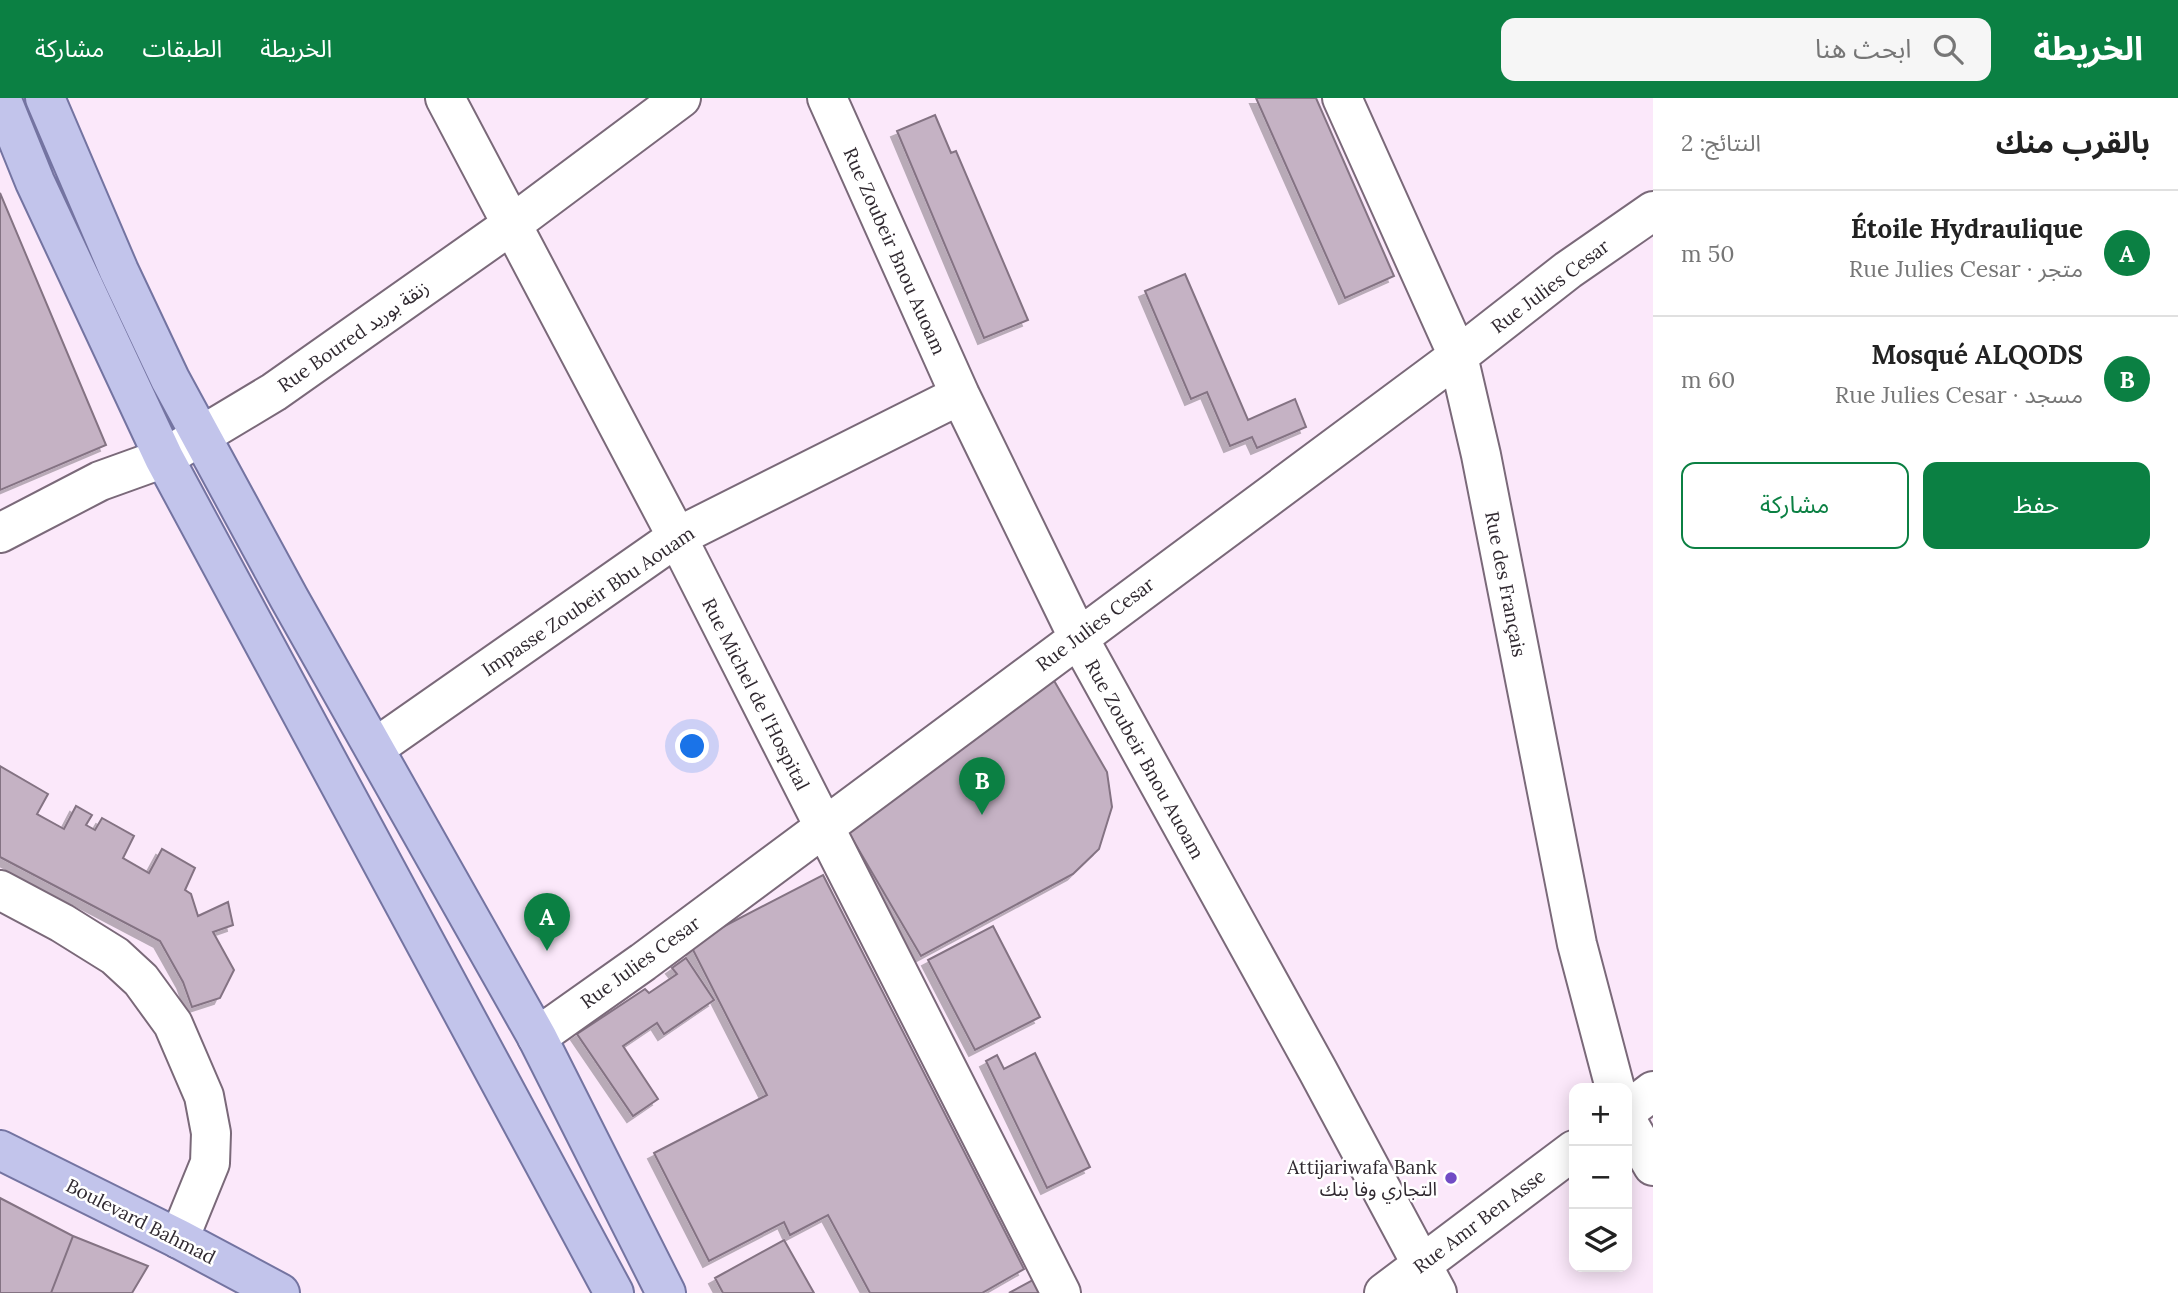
<!DOCTYPE html>
<html lang="ar">
<head>
<meta charset="utf-8">
<style>
  body { margin:0; font-family:Lora,"Noto Sans Arabic",serif; background:#f6f6f6; color:#222; direction:rtl }
  .controls { position:absolute; right:21px; bottom:21px; display:grid; overflow:hidden; border-radius:14px; box-shadow:0 4px 18px #0003 }
  .controls button { width:63px; height:63px; display:grid; place-items:center; padding:0; border:0; border-bottom:2px solid #e0e0e0; background:#fff; color:#222; font:35px sans-serif }
  .you { position:absolute; left:693px; top:649px; width:24px; height:24px; margin:-18px; border:5px solid #fff; border-radius:50%; background:#1a73e8; box-shadow:0 0 0 10px #1a73e833 }
  .badge { display:grid; place-items:center; width:46px; height:46px; border-radius:50%; background:#0b8043; color:#fff; font-size:23px; font-weight:700 }
  .pin { position:absolute; translate:-50% -58px; filter:drop-shadow(0 2px 4px #0008) }
  .pin::after { content:''; position:absolute; top:37px; width:24px; height:21px; background:inherit; clip-path:polygon(0 0,100% 0,50% 100%) }
  .list { margin:0; padding:0; list-style:none }
  h2 { display:flex; justify-content:space-between; align-items:center; height:91px; margin:0; padding:0 28px; font-size:30px }
  h2 small { font-size:23px; font-weight:400; color:#767676 }
  .list li { display:grid; grid-template-columns:46px 1fr auto; gap:21px; align-items:center; box-sizing:border-box; height:126px; padding:0 28px; border-top:2px solid #e0e0e0 }
  .list b { display:block; font-size:26px; white-space:nowrap }
  .list p { margin:0; font-size:23px; white-space:nowrap; color:#767676 }
  .list em { font-size:23px; font-style:normal; color:#767676 }
  .actions { display:flex; gap:14px; padding:21px 28px }
  .actions a { flex:1; padding:16px 0; border:2px solid #0b8043; border-radius:14px; text-align:center; font-size:24px; color:#0b8043 }
  .actions .main { background:#0b8043; color:#fff }
  .icon { flex:none; width:38px; height:38px; fill:none; stroke:currentColor; stroke-width:2; stroke-linecap:round; stroke-linejoin:round }
  .map { position:relative; flex:none; width:1653px; height:1195px; overflow:hidden; direction:ltr }
  header { display:flex; align-items:center; gap:42px; box-sizing:border-box; height:98px; padding:0 35px; background:#0b8043; color:#fff }
  header strong { font-size:33px }
  nav { display:flex; gap:38px; margin-inline-start:auto; font-size:24px }
  .search { width:490px; height:63px; background:#f6f6f6; display:flex; align-items:center; gap:18px; box-sizing:border-box; padding:0 24px; border-radius:14px; color:#767676; font-size:26px }
  main { display:flex }
  aside { flex:1; background:#fff }
  .map>svg:first-child { display:block }
</style>
</head>
<body>
<header>
<strong>الخريطة</strong>
<div class="search"><svg class="icon" aria-label="search" viewBox="0 0 24 24"><circle cx="10" cy="10" r="6"/><path d="M15 15l6 6"/></svg>ابحث هنا</div>
<nav><a>الخريطة</a><a>الطبقات</a><a>مشاركة</a></nav>
</header>
<main>
<aside>
<h2>بالقرب منك<small>النتائج: 2</small></h2>
<ul class="list">
<li><span class="badge">A</span><div><b>Étoile Hydraulique</b><p>متجر · Rue Julies Cesar</p></div><em>50 m</em></li>
<li><span class="badge">B</span><div><b>Mosqué ALQODS</b><p>مسجد · Rue Julies Cesar</p></div><em>60 m</em></li>
</ul>
<div class="actions"><a class="main">حفظ</a><a>مشاركة</a></div>
</aside>
<div class="map">
<svg width="1653" height="1195" viewBox="0 0 1653 1195">
  <defs>
    <filter id="shadow"><feDropShadow dx="-6" dy="6" stdDeviation="0" flood-color="#0004"/></filter>
  </defs>
  <rect width="100%" height="100%" fill="#fbe8fa"/>
  <path fill="#c5b2c4" stroke="#847383" stroke-width="2" filter="url(#shadow)" d="M 1256,0 L 1316,0 L 1394,178 L 1345,200 Z
    M 935,17 L 951,55 L 956,53 L 1028,222 L 984,240 L 897,33 Z
    M 0,95 L 106,347 L 0,392 Z
    M 1185,176 L 1248,322 L 1295,301 L 1306,329 L 1257,350 L 1252,339 L 1230,348 L 1207,294 L 1191,301 L 1145,193 Z
    M 1049,574 L 1107,674 L 1112,709 L 1099,751 L 1073,776 L 921,858 L 843,725 Z
    M 0,668 L 48,696 L 37,716 L 64,731 L 76,708 L 92,717 L 86,727 L 95,732 L 102,720 L 134,738 L 123,760 L 149,775 L 162,751 L 195,770 L 185,792 L 191,796 L 198,818 L 228,804 L 233,827 L 213,834 L 234,872 L 220,900 L 192,909 L 183,884 L 160,843 L 0,759 Z
    M 823,777 L 1024,1171 L 982,1195 L 870,1195 L 828,1117 L 790,1137 L 784,1124 L 709,1163 L 654,1055 L 767,997 L 690,846 Z
    M 993,828 L 1040,919 L 975,952 L 928,862 Z
    M 686,860 L 714,902 L 664,936 L 657,925 L 623,948 L 658,1001 L 633,1018 L 577,936 L 645,891 L 649,895 L 677,876 L 672,870 Z
    M 1035,955 L 1090,1069 L 1047,1090 L 986,963 L 997,957 L 1004,971 Z
    M 0,1100 L 73,1138 L 51,1195 L 0,1195 Z
    M 73,1138 L 148,1168 L 132,1195 L 51,1195 Z
    M 784,1142 L 814,1195 L 723,1195 L 715,1180 Z
    M 1042,1177 L 1051,1195 L 1009,1195 Z"/>
  <g fill="none" stroke-linecap="round" stroke-linejoin="round">
    <g stroke="#7a6979" stroke-width="42">
      <path id="minor" d="M 445,0 L 677,439 L 1061,1195
        M 827,0 L 960,297 L 1078,539 L 1318,973 L 1437,1195
        M 1342,0 L 1458,258 L 1481,357 L 1577,846 L 1615,990
        M 0,435 L 100,383 L 164,360 L 274,294 L 511,127 L 681,0
        M 375,650 L 677,439 L 960,297
        M 0,792 L 62,825 L 115,858 L 141,882 L 173,926 L 204,998 L 211,1035 L 210,1065 L 179,1141
        M 537,939 L 643,864 L 1458,258 L 1568,172 L 1653,113
        M 1627,1013 L 1653,993
        M 1627,1023 L 1653,1068
        M 1384,1195 L 1574,1052"/>
    </g>
    <g stroke="#7474a1" stroke-width="42">
      <path id="major" d="M 1,0 L 35,84 L 164,360 L 614,1195
        M 45,0 L 119,173 L 170,281 L 289,500 L 537,939 L 666,1195
        M 0,1052 L 179,1141 L 280,1195"/>
    </g>
    <use href="#minor" stroke="#fff" stroke-width="38"/>
    <use href="#major" stroke="#c2c4eb" stroke-width="38"/>
  </g>
  <circle fill="#714cc5" stroke="#fff" stroke-width="2.5" cx="1451" cy="1080" r="7"/>
  <g text-anchor="middle" stroke-width="5" stroke-linejoin="round" paint-order="stroke">
    <g font-size="19" fill="#302930" stroke="#fff">
      <text transform="translate(895 153) rotate(66)" y="7">Rue Zoubeir Bnou Auoam</text>
      <text transform="translate(1550 188) rotate(-37)" y="7">Rue Julies Cesar</text>
      <text transform="translate(353 238) rotate(-35)" y="7">Rue Boured زنقة بوريد</text>
      <text transform="translate(1506 486) rotate(79)" y="7">Rue des Français</text>
      <text transform="translate(588 503) rotate(-34)" y="7">Impasse Zoubeir Bbu Aouam</text>
      <text transform="translate(1095 526) rotate(-37)" y="7">Rue Julies Cesar</text>
      <text transform="translate(756 596) rotate(63)" y="7">Rue Michel de l'Hospital</text>
      <text transform="translate(1145 661) rotate(61)" y="7">Rue Zoubeir Bnou Auoam</text>
      <text transform="translate(640 864) rotate(-36)" y="7">Rue Julies Cesar</text>
      <text transform="translate(141 1123) rotate(27)" y="7">Boulevard Bahmad</text>
      <text transform="translate(1479 1123) rotate(-37)" y="7">Rue Amr Ben Asse</text>
    </g>
    <g font-size="19" fill="#302930" stroke="#fff" text-anchor="end">
      <text x="1437" y="1076">Attijariwafa Bank<tspan x="1437" dy="22">التجاري وفا بنك</tspan></text>
    </g>
  </g>
</svg>
<div class="controls">
<button>+</button>
<button>−</button>
<button><svg class="icon" aria-label="layers" viewBox="0 0 24 24"><path d="M12 4l9 5-9 5-9-5zM3 14l9 5 9-5"/></svg></button>
</div>
<div class="you"></div>
<div class="pin badge" style="left:547px;top:853px">A</div>
<div class="pin badge" style="left:982px;top:717px">B</div>
</div>
</main>
</body>
</html>
